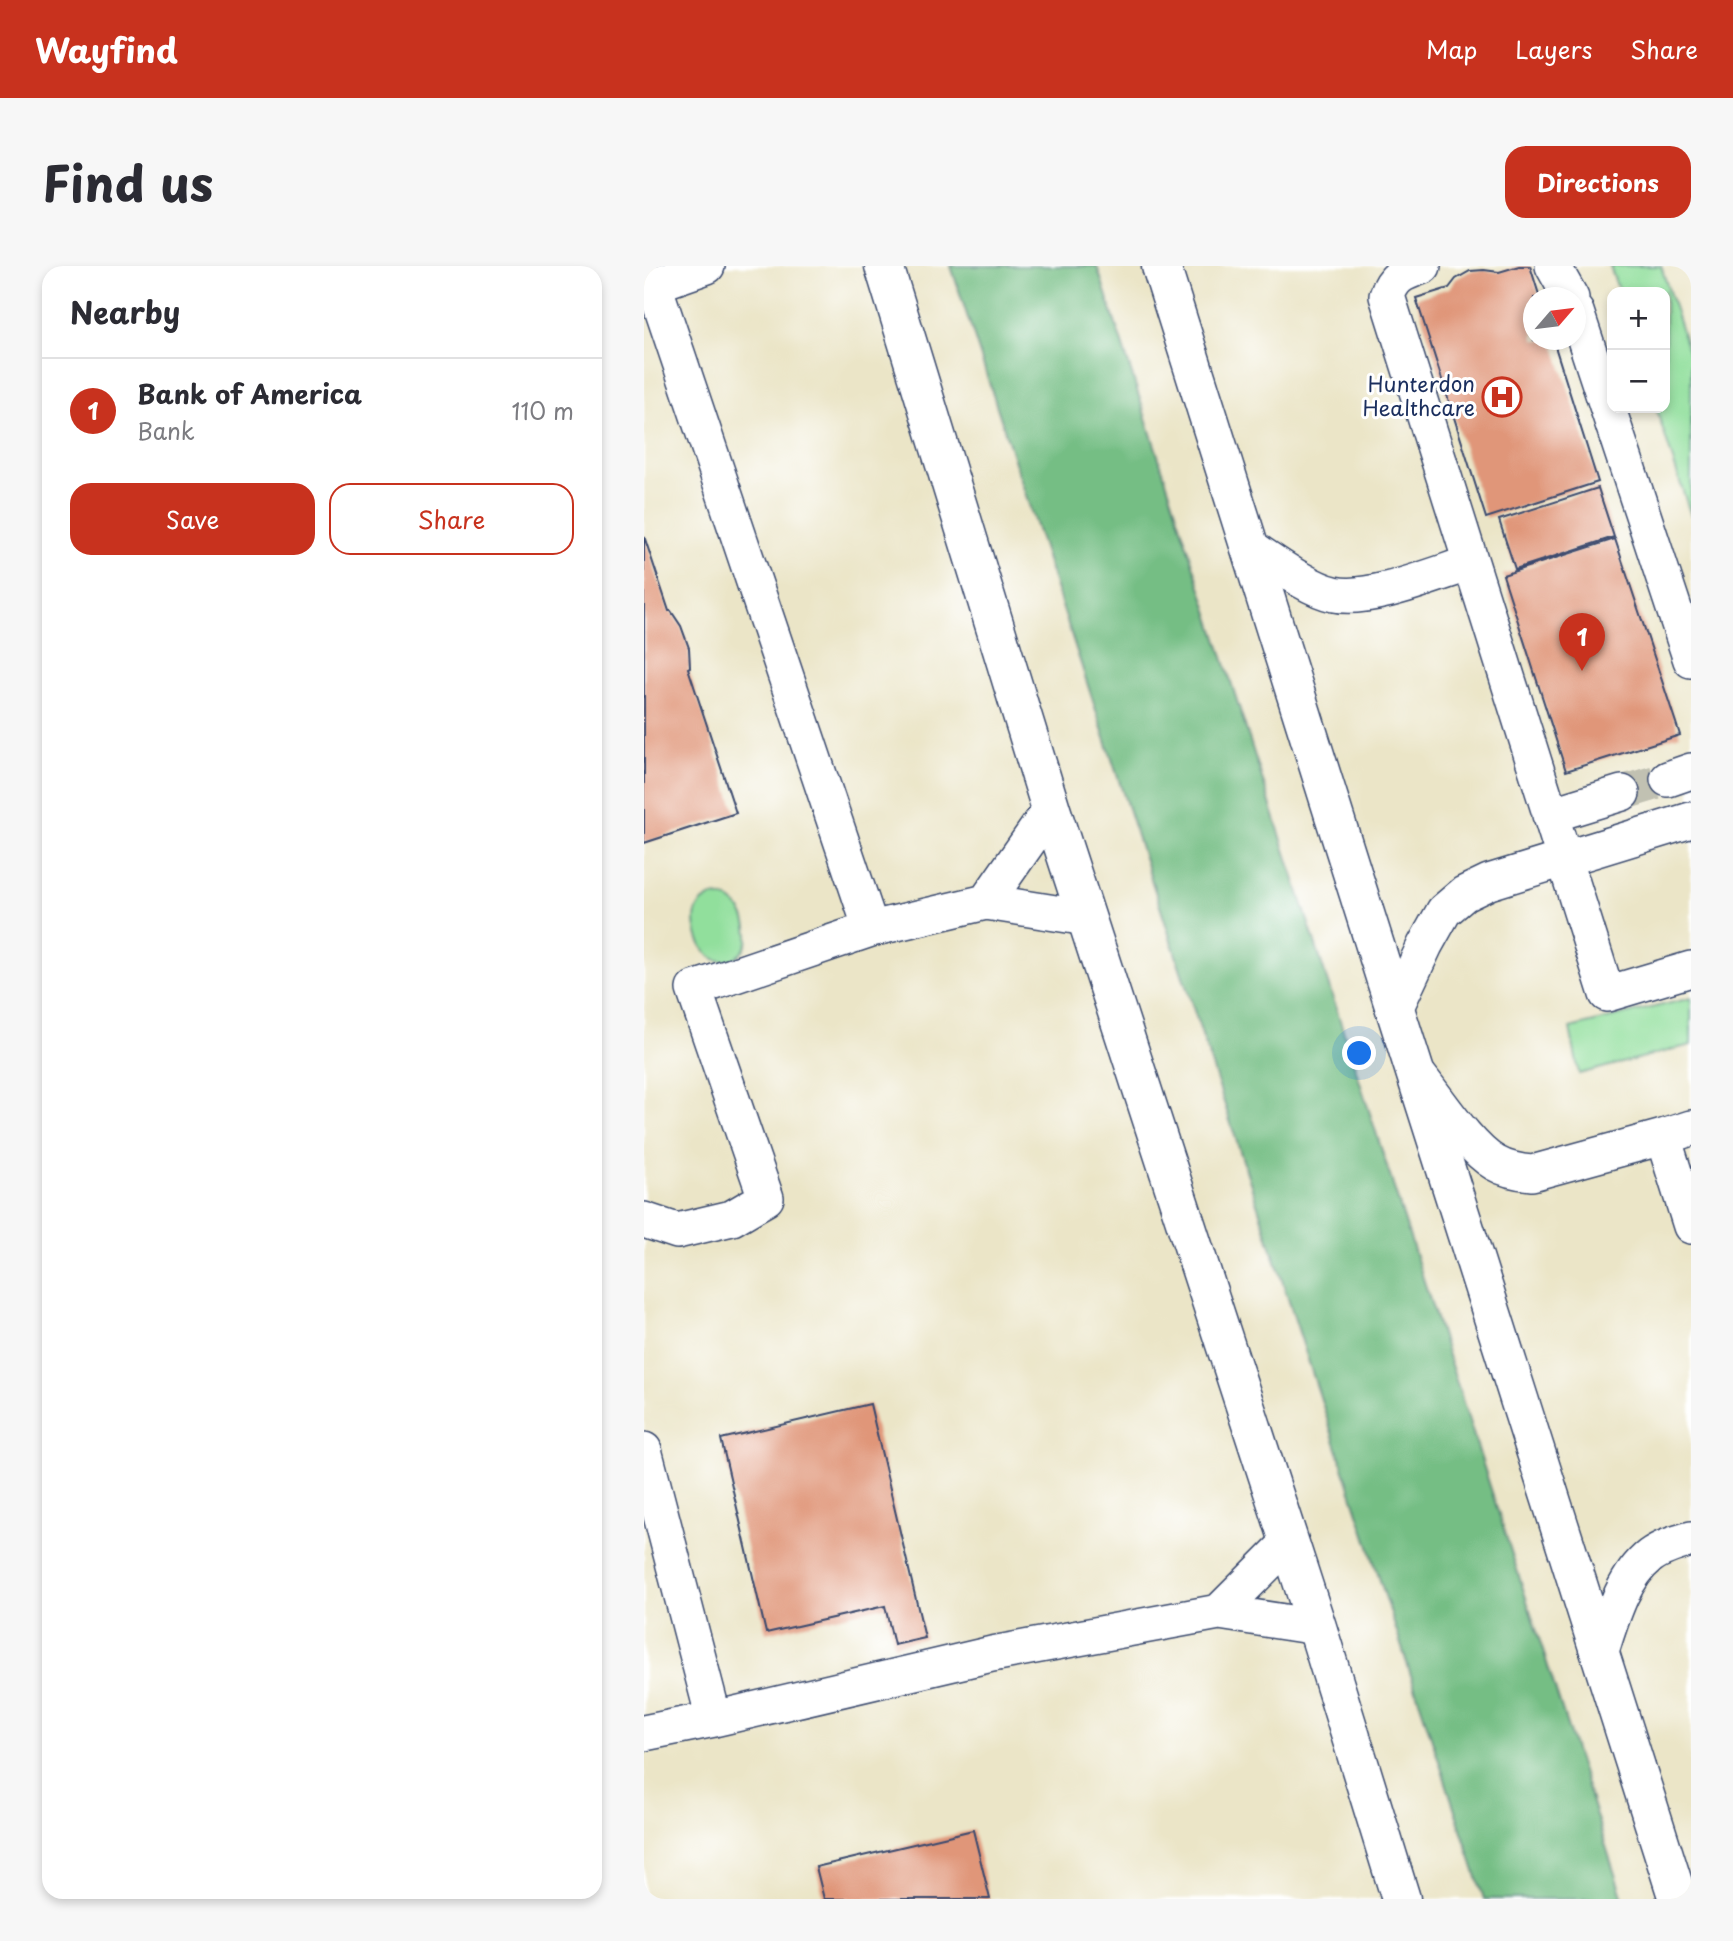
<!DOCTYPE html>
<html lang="en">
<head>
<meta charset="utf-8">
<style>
  body { margin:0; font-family:"Playpen Sans",sans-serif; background:#f7f7f7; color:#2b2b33 }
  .controls { position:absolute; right:21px; top:21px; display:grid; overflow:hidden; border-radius:14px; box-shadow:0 4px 10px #0003 }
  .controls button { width:63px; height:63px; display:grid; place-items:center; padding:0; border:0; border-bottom:2px solid #e1e1e2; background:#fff; color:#2b2b33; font:35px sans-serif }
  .compass { position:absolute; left:879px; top:21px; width:63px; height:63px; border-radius:50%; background:#fff; box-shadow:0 4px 10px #0003; rotate:62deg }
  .you { position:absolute; left:716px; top:788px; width:24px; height:24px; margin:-18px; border:5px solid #fff; border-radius:50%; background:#1a73e8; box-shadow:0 0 0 10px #1a73e833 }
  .badge { display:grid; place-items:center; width:46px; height:46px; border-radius:50%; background:#c8321e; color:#fff; font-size:23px; font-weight:700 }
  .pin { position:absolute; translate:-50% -58px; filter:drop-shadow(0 2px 4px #0008) }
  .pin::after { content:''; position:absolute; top:37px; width:24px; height:21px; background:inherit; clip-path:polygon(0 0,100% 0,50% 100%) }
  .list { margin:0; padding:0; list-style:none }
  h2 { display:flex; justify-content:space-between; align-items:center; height:91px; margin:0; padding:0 28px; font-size:30px }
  h2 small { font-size:23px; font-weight:400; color:#7c7c81 }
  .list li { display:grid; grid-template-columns:46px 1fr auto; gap:21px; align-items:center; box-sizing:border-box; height:105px; padding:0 28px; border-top:2px solid #e1e1e2 }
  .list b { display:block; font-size:26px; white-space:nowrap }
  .list p { margin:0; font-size:23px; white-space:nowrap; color:#7c7c81 }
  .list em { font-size:23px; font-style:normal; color:#7c7c81 }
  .actions { display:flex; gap:14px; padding:21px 28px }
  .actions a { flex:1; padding:16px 0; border:2px solid #c8321e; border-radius:21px; text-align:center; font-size:24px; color:#c8321e }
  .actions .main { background:#c8321e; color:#fff }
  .map { position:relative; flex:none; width:1047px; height:1633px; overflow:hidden; border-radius:21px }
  header { display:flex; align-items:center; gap:42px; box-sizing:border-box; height:98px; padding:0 35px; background:#c8321e; color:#fff }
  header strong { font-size:33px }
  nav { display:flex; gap:38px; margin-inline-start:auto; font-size:24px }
  .intro { display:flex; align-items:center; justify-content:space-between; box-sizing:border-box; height:168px; padding:0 42px }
  h1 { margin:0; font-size:49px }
  .button { padding:18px 32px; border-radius:21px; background:#c8321e; color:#fff; font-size:24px; font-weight:700 }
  main { display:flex; gap:42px; padding:0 42px }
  aside { flex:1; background:#fff; border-radius:21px; box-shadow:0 4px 10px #0003 }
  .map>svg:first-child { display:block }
</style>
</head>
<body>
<header>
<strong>Wayfind</strong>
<nav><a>Map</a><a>Layers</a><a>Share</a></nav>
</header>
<div class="intro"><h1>Find us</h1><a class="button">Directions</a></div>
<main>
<aside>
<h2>Nearby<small></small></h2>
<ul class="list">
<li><span class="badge">1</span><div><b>Bank of America</b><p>Bank</p></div><em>110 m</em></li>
</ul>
<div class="actions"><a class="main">Save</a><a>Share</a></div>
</aside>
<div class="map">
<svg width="1047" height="1633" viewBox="0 0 1047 1633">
  <rect width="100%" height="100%" fill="#fff"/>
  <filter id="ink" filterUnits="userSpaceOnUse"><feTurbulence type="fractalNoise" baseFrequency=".0143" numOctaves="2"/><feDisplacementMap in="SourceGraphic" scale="14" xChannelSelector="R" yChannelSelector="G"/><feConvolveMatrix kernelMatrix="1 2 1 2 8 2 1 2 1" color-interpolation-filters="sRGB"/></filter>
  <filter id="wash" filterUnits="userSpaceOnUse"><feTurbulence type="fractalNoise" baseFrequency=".00686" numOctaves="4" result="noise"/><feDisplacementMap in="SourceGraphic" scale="28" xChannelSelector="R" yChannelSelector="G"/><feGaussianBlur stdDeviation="1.57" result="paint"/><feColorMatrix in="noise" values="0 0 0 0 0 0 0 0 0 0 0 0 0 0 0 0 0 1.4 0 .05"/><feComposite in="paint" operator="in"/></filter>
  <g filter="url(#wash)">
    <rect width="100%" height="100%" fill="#ebe5c7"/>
    <path fill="#91df9c" stroke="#56877d" stroke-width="2" d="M 966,0 L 1017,0 L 1047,94 L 1047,250 L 1012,142 L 1021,142 L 1021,26 L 975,26 Z
      M 68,630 C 91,630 103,647 104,669 C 105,688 82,703 66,690 C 54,680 46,653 55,640 C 58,635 63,633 68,630 Z
      M 1047,732 L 1047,779 L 935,808 L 926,762 Z"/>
    <path fill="#74be84" stroke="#487671" stroke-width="2" d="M 307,0 L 453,0 L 979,1633 L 840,1633 Z"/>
    <g id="blocks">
      <path fill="#e09679" d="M 875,0 L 886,0 L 896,32 L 890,32 L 890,74 L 909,74 L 954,216 L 842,252 L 772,32 L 805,22 L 812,13 L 826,5 L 840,4 L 855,6 Z
        M 954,222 L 970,271 L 871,303 L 855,254 Z
        M 0,270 L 25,345 L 27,345 L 37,360 L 45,382 L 46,401 L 44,402 L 92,547 L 0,577 Z
        M 971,273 L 1036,469 L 922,505 L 859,309 Z
        M 226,1138 L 281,1372 L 250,1379 L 241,1340 L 122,1367 L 77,1173 Z
        M 329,1564 L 346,1633 L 180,1633 L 172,1601 Z"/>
    </g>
  </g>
  <g filter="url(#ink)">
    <use href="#blocks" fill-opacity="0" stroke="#3a4a6e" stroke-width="2"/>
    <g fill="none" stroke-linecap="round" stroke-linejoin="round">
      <path stroke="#c1c1b2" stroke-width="35" stroke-dasharray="35 18" stroke-linecap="butt" d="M 978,527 L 1024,513"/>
      <g stroke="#3a4a6e" stroke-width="38">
        <path id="minor" d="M 779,0 C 760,7 750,9 743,30 L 963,728 L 1047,703
          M 909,0 L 927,32
          M 10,19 L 227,663 L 342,636
          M 0,22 L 63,0
          M 932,46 L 1047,394
          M 606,281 C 628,295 665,323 690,328 C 725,336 792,308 827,297
          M 1024,513 L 1047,505
          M 407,543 L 342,636 L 443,652
          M 906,549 L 978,527
          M 751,743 L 781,679 L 800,645 L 820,628 L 845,616 L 1047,554
          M 775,810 C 795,835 825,882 851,897 C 863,904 875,906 888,907 L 1019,871
          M 1047,862 L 1019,871 L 1047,960
          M 0,954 L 33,965 L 88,952 L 122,932 L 50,723 L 227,663
          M 0,1184 L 70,1453
          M 575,1346 L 645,1276
          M 956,1388 C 967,1355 978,1312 1006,1290 C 1018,1281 1033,1277 1047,1273
          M 0,1467 L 70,1453 L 348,1388 L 575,1346 L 673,1361"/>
      </g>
      <g stroke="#3a4a6e" stroke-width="41">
        <path id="highway" d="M 240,0 L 407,543 L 673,1361 L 757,1633
          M 517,0 L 751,743 L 1034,1633"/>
      </g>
      <use href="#minor" stroke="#fff" stroke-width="35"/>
      <use href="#highway" stroke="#fff" stroke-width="38"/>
    </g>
  </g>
  <defs>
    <g id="hospital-ring" transform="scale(2.0125)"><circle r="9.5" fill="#fff" stroke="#c8321e" stroke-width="1.5"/><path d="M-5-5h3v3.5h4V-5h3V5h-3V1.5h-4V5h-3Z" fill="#c8321e"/></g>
  </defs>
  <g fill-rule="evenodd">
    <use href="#hospital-ring" x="858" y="131"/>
  </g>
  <g text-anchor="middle" stroke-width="6" stroke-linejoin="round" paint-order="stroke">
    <g font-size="21" fill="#1b2f5e" stroke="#fff" text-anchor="end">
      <text x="831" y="126">Hunterdon<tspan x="831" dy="24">Healthcare</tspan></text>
    </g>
  </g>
</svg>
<div class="controls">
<button>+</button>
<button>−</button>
</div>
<svg class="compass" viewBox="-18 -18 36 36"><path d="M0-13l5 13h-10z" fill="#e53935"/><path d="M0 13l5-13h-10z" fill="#7c7c81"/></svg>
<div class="you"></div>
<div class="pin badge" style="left:938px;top:405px">1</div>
</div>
</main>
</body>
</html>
